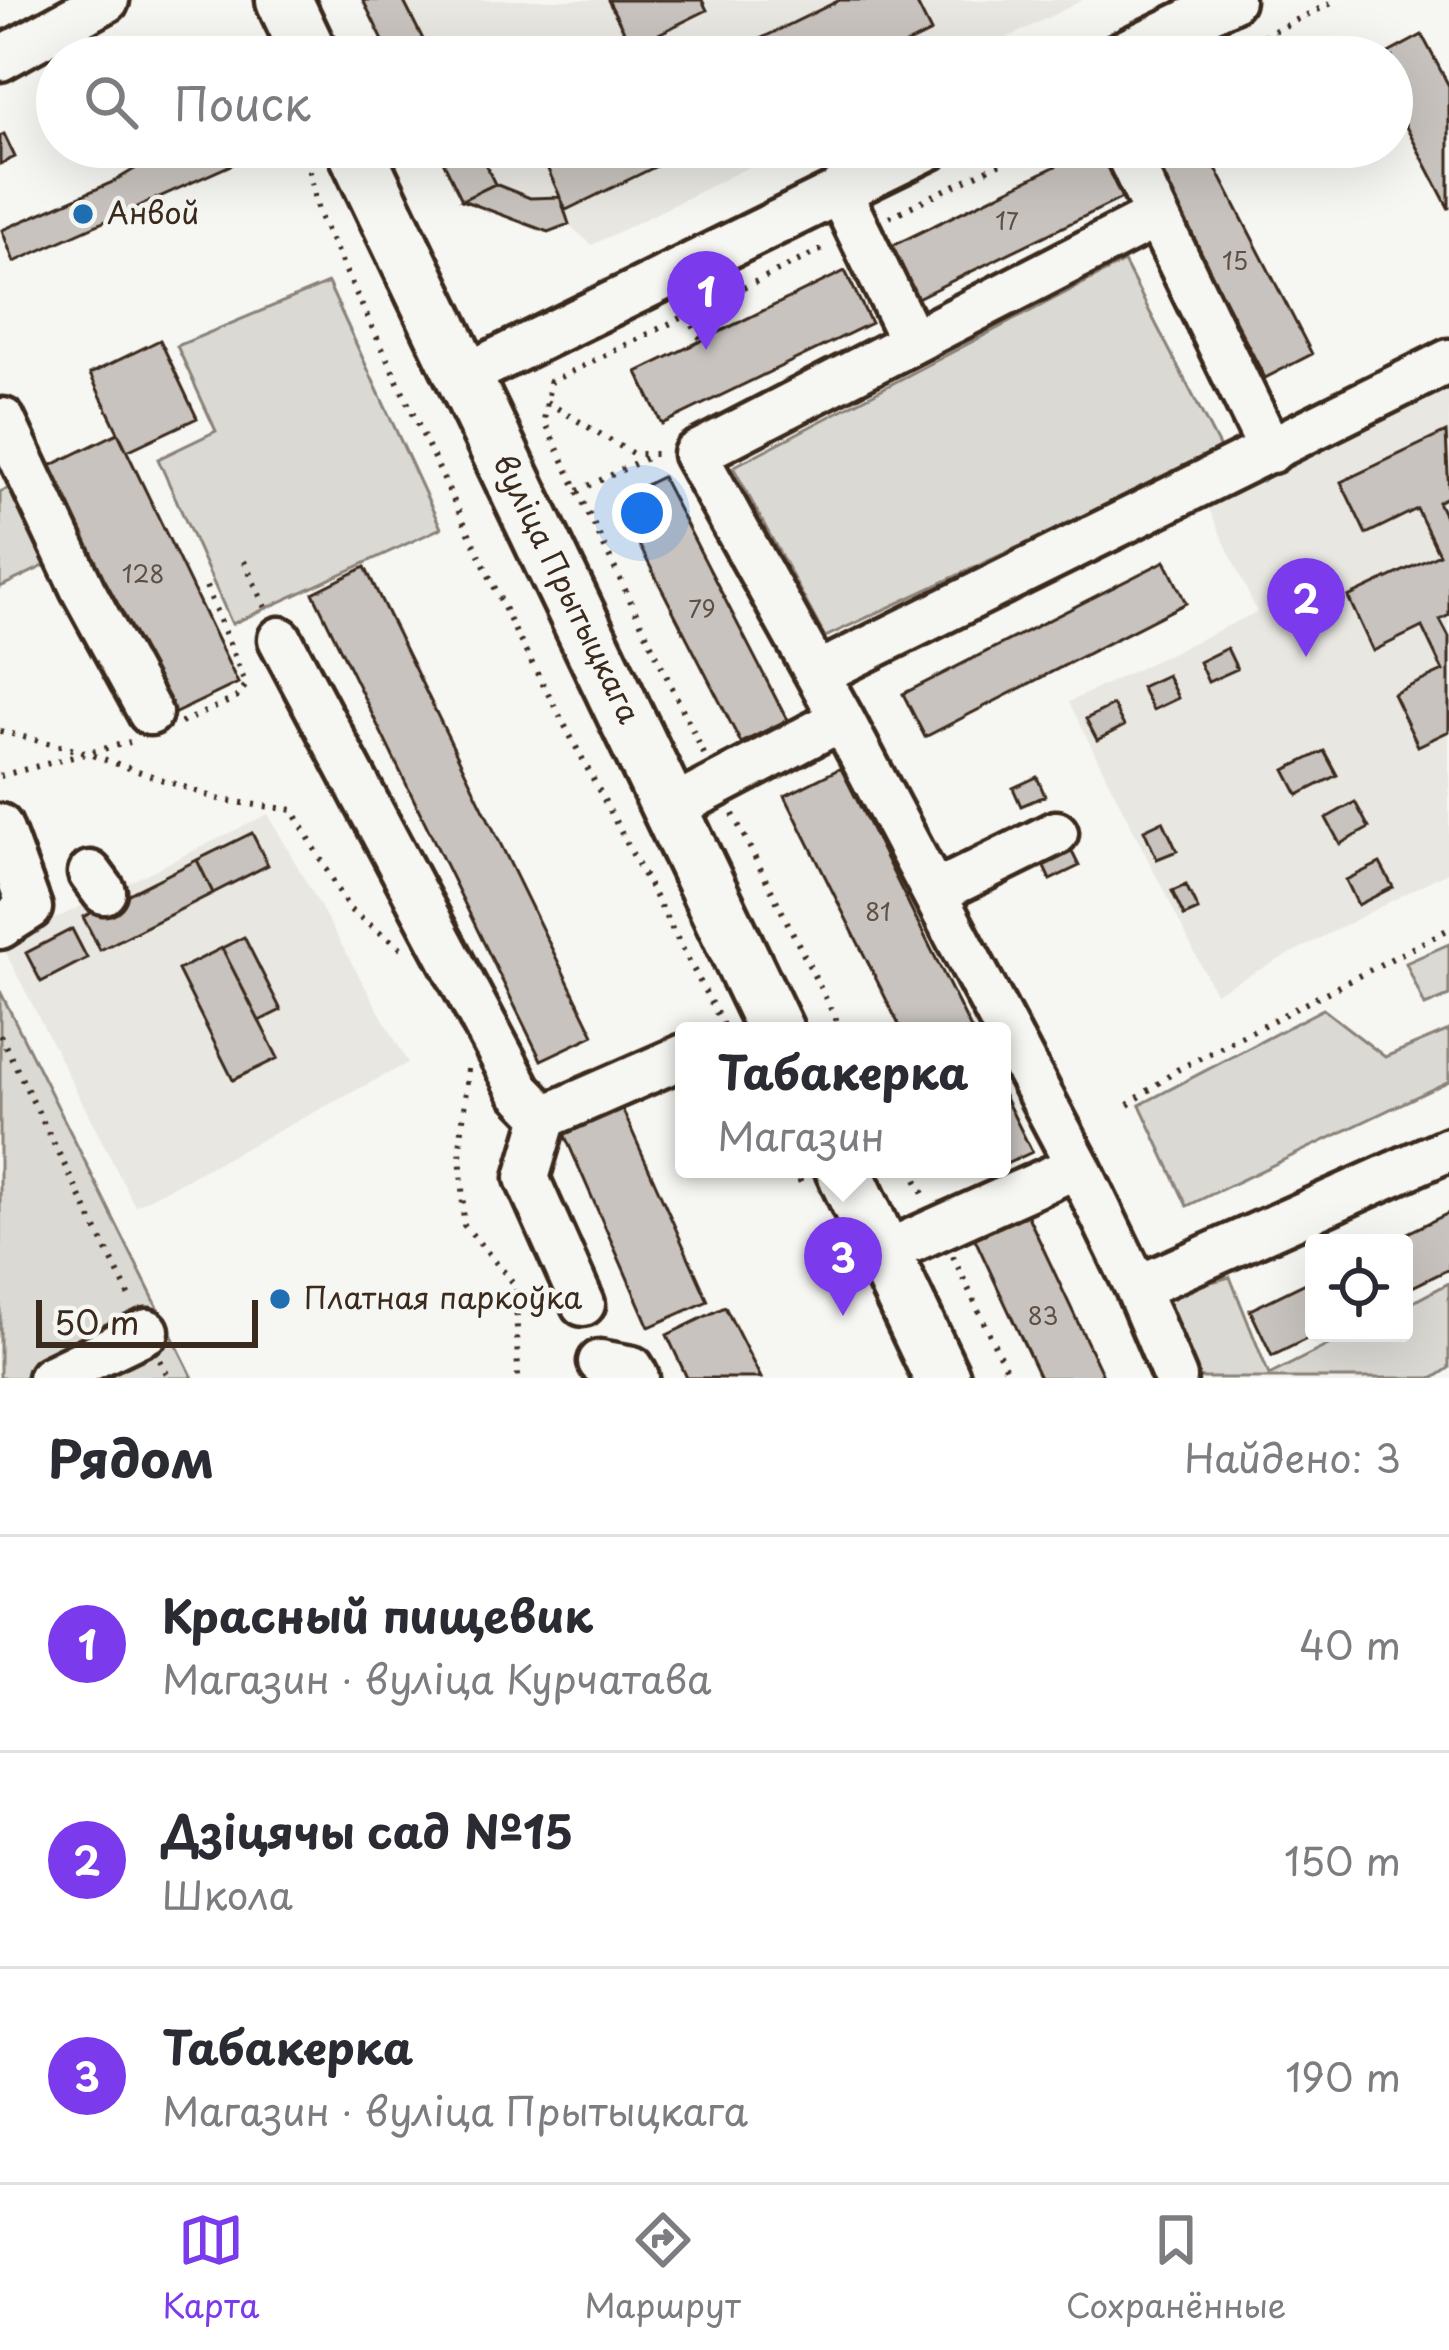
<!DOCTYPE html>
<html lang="ru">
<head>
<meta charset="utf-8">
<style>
  body { margin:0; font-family:"Playpen Sans",sans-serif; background:#f7f7f7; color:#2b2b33 }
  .controls { position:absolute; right:36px; bottom:36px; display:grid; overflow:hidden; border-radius:12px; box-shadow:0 12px 48px #0002 }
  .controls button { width:108px; height:108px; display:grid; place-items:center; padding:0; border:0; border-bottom:3px solid #e1e1e2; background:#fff; color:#2b2b33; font:60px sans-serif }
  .scale { position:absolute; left:36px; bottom:30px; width:222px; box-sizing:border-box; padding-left:12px; border:6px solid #3b2a1e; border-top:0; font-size:33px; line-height:42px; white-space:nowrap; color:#3b2a1e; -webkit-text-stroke:9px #f6f6f2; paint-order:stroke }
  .you { position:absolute; left:642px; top:513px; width:42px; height:42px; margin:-30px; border:9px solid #fff; border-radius:50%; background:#1a73e8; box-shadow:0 0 0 18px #1a73e833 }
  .badge { display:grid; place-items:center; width:78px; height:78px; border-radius:50%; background:#7c3aed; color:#fff; font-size:39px; font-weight:700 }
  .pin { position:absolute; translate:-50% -99px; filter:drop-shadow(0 3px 6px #0008) }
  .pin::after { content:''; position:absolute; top:63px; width:42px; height:36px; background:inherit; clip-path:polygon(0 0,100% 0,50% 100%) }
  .popup { position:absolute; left:675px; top:1022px; width:336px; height:156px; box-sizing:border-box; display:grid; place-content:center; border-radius:12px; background:#fff; filter:drop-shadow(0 3px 9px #0005); font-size:39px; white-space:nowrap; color:#7c7c81 }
  .popup b { font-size:45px; color:#2b2b33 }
  .popup::after { content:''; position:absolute; left:50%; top:100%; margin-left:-24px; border:24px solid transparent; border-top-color:#fff }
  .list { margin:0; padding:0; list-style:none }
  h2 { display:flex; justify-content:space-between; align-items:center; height:156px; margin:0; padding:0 48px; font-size:51px }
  h2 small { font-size:39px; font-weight:400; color:#7c7c81 }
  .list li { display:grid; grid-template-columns:78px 1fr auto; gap:36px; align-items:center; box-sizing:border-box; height:216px; padding:0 48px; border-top:3px solid #e1e1e2 }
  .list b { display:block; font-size:45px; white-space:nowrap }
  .list p { margin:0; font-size:39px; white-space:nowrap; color:#7c7c81 }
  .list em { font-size:39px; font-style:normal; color:#7c7c81 }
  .icon { flex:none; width:66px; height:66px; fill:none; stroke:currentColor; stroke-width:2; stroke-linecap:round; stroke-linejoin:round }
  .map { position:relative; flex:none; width:1449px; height:1378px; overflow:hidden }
  .search { position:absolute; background:#fff; box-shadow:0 12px 48px #0002; left:36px; right:36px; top:36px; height:132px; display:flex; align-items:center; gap:30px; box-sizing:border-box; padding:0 42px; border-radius:66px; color:#7c7c81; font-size:45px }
  .sheet { height:804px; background:#fff }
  nav { display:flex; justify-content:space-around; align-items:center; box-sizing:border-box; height:168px; border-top:3px solid #e1e1e2; background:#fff; font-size:33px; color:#7c7c81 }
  nav a { display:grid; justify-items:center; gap:6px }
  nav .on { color:#7c3aed }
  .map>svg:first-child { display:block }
</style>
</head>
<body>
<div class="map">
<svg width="1449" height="1378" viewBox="0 0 1449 1378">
  <rect width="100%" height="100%" fill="#f6f6f2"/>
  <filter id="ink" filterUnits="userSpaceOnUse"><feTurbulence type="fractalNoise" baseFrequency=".00833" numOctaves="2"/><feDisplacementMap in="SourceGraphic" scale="24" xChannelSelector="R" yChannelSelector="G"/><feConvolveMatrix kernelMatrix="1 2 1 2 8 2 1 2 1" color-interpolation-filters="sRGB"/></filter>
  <g filter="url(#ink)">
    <path fill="#e8e7e2" d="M 363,0 L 1083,0 L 969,57 L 391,57 Z
      M 436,147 L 789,147 L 592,245 L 569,225 L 548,232 L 462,200 Z
      M 1449,389 L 1449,871 L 1215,993 L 1069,702 L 1257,612 L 1208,507 Z
      M 268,814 L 408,1063 L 135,1206 L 2,945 Z"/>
    <path fill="#dad9d3" stroke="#8a8278" stroke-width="3" d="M 1124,262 L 1222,452 L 825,637 L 733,467 Z
      M 328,283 L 441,528 L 232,624 L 158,459 L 216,431 L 177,346 Z
      M 13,486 L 52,562 L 0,587 L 0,492 Z
      M 1449,944 L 1449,996 L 1425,1006 L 1406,963 Z
      M 0,991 L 193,1378 L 0,1378 Z
      M 1323,1009 L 1385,1057 L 1449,1030 L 1449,1081 L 1187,1206 L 1140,1105 Z
      M 1230,1277 L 1269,1375 L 1352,1333 L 1404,1333 L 1404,1307 L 1449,1283 L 1449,1368 L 1434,1378 L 1198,1378 L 1162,1304 L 1189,1288 Z"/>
    <path fill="#c8c3be" stroke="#3b2a1e" stroke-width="3" d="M 363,0 L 403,0 L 432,57 L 391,57 Z
      M 608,0 L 702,0 L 707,10 L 632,47 Z
      M 840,0 L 915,0 L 931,32 L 880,57 L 723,57 Z
      M 1422,35 L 1449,86 L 1449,209 L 1392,100 L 1392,57 L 1381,57 Z
      M 4,134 L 15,157 L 0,164 L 0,136 Z
      M 136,147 L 225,147 L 233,164 L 14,262 L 2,230 L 113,182 L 143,164 Z
      M 436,147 L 477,147 L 495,184 L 462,200 Z
      M 538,147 L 696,147 L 566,210 Z
      M 1095,147 L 1102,147 L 1126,196 L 913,300 L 888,248 Z
      M 1205,147 L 1312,354 L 1265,378 L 1157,170 Z
      M 495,184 L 530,198 L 560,197 L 569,224 L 548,232 L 462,200 Z
      M 845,271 L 871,323 L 662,424 L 637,372 Z
      M 160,340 L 197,418 L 127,451 L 90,374 Z
      M 1446,432 L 1449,496 L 1438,502 L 1449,525 L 1449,615 L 1440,620 L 1449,637 L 1449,731 L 1418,746 L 1393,694 L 1443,671 L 1422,627 L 1373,651 L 1348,597 L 1439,554 L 1417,509 L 1366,534 L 1341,482 Z
      M 118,433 L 238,683 L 167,717 L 48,467 Z
      M 662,477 L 787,720 L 741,743 L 616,500 Z
      M 1165,561 L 1186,603 L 925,737 L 903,694 Z
      M 365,567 L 594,1035 L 541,1060 L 313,593 Z
      M 1227,648 L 1237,669 L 1208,682 L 1199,662 Z
      M 1167,675 L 1178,698 L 1153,710 L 1141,687 Z
      M 1113,705 L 1124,726 L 1097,740 L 1086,719 Z
      M 1324,751 L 1337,775 L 1298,795 L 1285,770 Z
      M 841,768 L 972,1031 L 902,1031 L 785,796 Z
      M 1037,777 L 1045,796 L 1021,806 L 1013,788 Z
      M 1355,802 L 1369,828 L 1340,844 L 1326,818 Z
      M 1163,821 L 1177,851 L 1157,859 L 1144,830 Z
      M 252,833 L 268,865 L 213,893 L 197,860 Z
      M 1072,852 L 1079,866 L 1050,880 L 1043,865 Z
      M 197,860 L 213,893 L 100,950 L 83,917 Z
      M 1380,863 L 1393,887 L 1358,905 L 1346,880 Z
      M 1186,885 L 1198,910 L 1184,916 L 1172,891 Z
      M 72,929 L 87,958 L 41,982 L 26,953 Z
      M 244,937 L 281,1010 L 259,1021 L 222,948 Z
      M 222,948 L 278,1058 L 233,1080 L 178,970 Z
      M 1002,1092 L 1032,1152 L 1002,1166 Z
      M 620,1104 L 708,1301 L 649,1327 L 562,1129 Z
      M 1026,1212 L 1104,1378 L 1040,1378 L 974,1237 Z
      M 1449,1213 L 1449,1269 L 1404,1291 L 1404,1243 L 1387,1243 Z
      M 1314,1279 L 1314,1333 L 1319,1333 L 1272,1356 L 1250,1310 Z
      M 725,1307 L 761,1378 L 687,1378 L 667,1335 Z"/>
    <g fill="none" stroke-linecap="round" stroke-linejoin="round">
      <g stroke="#3b2a1e" stroke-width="51">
        <path id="minor" d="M 1115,57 L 1232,0
          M 0,59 L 107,0
          M 839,191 L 912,341
          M 1157,216 L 1271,451
          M 464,376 L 931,147
          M 0,422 L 3,420 L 83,590 L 150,713
          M 280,639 L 520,1091 L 545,1117 L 684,1056
          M 817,674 L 1449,361
          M 842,719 L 695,454 L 1157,216 L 1124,147
          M 671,809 L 842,719 L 1078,1166 L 882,1254
          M 0,826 L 30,908 L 0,927
          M 90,873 L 104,892
          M 934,893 L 1056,833
          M 545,1117 L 527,1178 L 583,1304
          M 1078,1166 L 1137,1288 L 1449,1149
          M 1137,1288 L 1175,1378
          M 600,1362 L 632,1368 L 637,1378
          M 50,1378 L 147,1331"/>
      </g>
      <g stroke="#3b2a1e" stroke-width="63">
        <path id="major" d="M 284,0 L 311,57
          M 354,147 L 776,1031
          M 843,1169 L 942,1378"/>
      </g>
      <path stroke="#3b2a1e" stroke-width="6" stroke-dasharray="3 9" stroke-linecap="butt" d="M 1220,57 L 1338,0
        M 305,147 L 318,212 L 516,633 L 726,1031
        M 889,217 L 1034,147
        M 687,315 L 702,341
        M 547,402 L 633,454 L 661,454
        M 578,491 L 651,456
        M 244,561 L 265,607
        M 181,723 L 236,698 L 246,685 L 204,581
        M 0,731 L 83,752 L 221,800 L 293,810 L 349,909 L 405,951
        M 704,754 L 544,421 L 550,382 L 829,246
        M 0,776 L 130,742
        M 733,814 L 842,1031
        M 0,1035 L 131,1299
        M 468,1069 L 460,1149 L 464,1225 L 516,1286 L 518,1378
        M 1128,1105 L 1177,1070 L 1449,929
        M 794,1169 L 803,1187
        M 911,1169 L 924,1196
        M 953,1256 L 1010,1378
        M 160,1360 L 169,1378"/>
      <use href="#minor" stroke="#f6f6f2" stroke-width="42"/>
      <use href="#major" stroke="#f6f6f2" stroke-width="54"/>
    </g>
  </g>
  <g fill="#1f6fb2" stroke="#f6f6f2" stroke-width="4.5">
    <circle cx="83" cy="214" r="12"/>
    <circle cx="280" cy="1299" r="12"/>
  </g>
  <g text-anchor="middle" stroke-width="9" stroke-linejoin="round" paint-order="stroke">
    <g font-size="24" fill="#5e5046">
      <text x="1007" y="230">17</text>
      <text x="1235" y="270">15</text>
      <text x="143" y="583">128</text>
      <text x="702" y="618">79</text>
      <text x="878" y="921">81</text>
      <text x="1043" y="1325">83</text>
    </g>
    <g font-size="30" fill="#3b2a1e" stroke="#f6f6f2" text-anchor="start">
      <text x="107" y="224">Анвой</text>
      <text x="304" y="1309">Платная паркоўка</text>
    </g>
    <g font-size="30" fill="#3b2a1e" stroke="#f6f6f2">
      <text transform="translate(566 589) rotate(64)" y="10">вуліца Прытыцкага</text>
    </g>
  </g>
</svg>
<div class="controls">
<button><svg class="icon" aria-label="locate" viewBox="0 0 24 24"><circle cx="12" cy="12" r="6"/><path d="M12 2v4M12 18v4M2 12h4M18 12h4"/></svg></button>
</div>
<div class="scale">50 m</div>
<div class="you"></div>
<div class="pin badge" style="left:706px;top:350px">1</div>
<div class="pin badge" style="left:1306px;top:657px">2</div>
<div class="pin badge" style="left:843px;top:1316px">3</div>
<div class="popup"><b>Табакерка</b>Магазин</div>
<div class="search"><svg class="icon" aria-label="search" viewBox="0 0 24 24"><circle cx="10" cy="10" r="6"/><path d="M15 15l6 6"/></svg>Поиск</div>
</div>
<section class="sheet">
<h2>Рядом<small>Найдено: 3</small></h2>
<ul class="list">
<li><span class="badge">1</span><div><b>Красный пищевик</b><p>Магазин · вуліца Курчатава</p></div><em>40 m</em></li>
<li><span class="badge">2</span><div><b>Дзіцячы сад №15</b><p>Школа</p></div><em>150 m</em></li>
<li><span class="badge">3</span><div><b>Табакерка</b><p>Магазин · вуліца Прытыцкага</p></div><em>190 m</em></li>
</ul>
</section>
<nav>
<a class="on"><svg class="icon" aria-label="map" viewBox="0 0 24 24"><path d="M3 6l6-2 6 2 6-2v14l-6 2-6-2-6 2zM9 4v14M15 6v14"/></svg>Карта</a>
<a><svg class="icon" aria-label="directions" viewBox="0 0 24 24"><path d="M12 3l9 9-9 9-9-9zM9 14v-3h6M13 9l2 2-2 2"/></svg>Маршрут</a>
<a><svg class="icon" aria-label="saved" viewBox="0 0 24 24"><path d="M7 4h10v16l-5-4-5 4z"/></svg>Сохранённые</a>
</nav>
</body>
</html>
